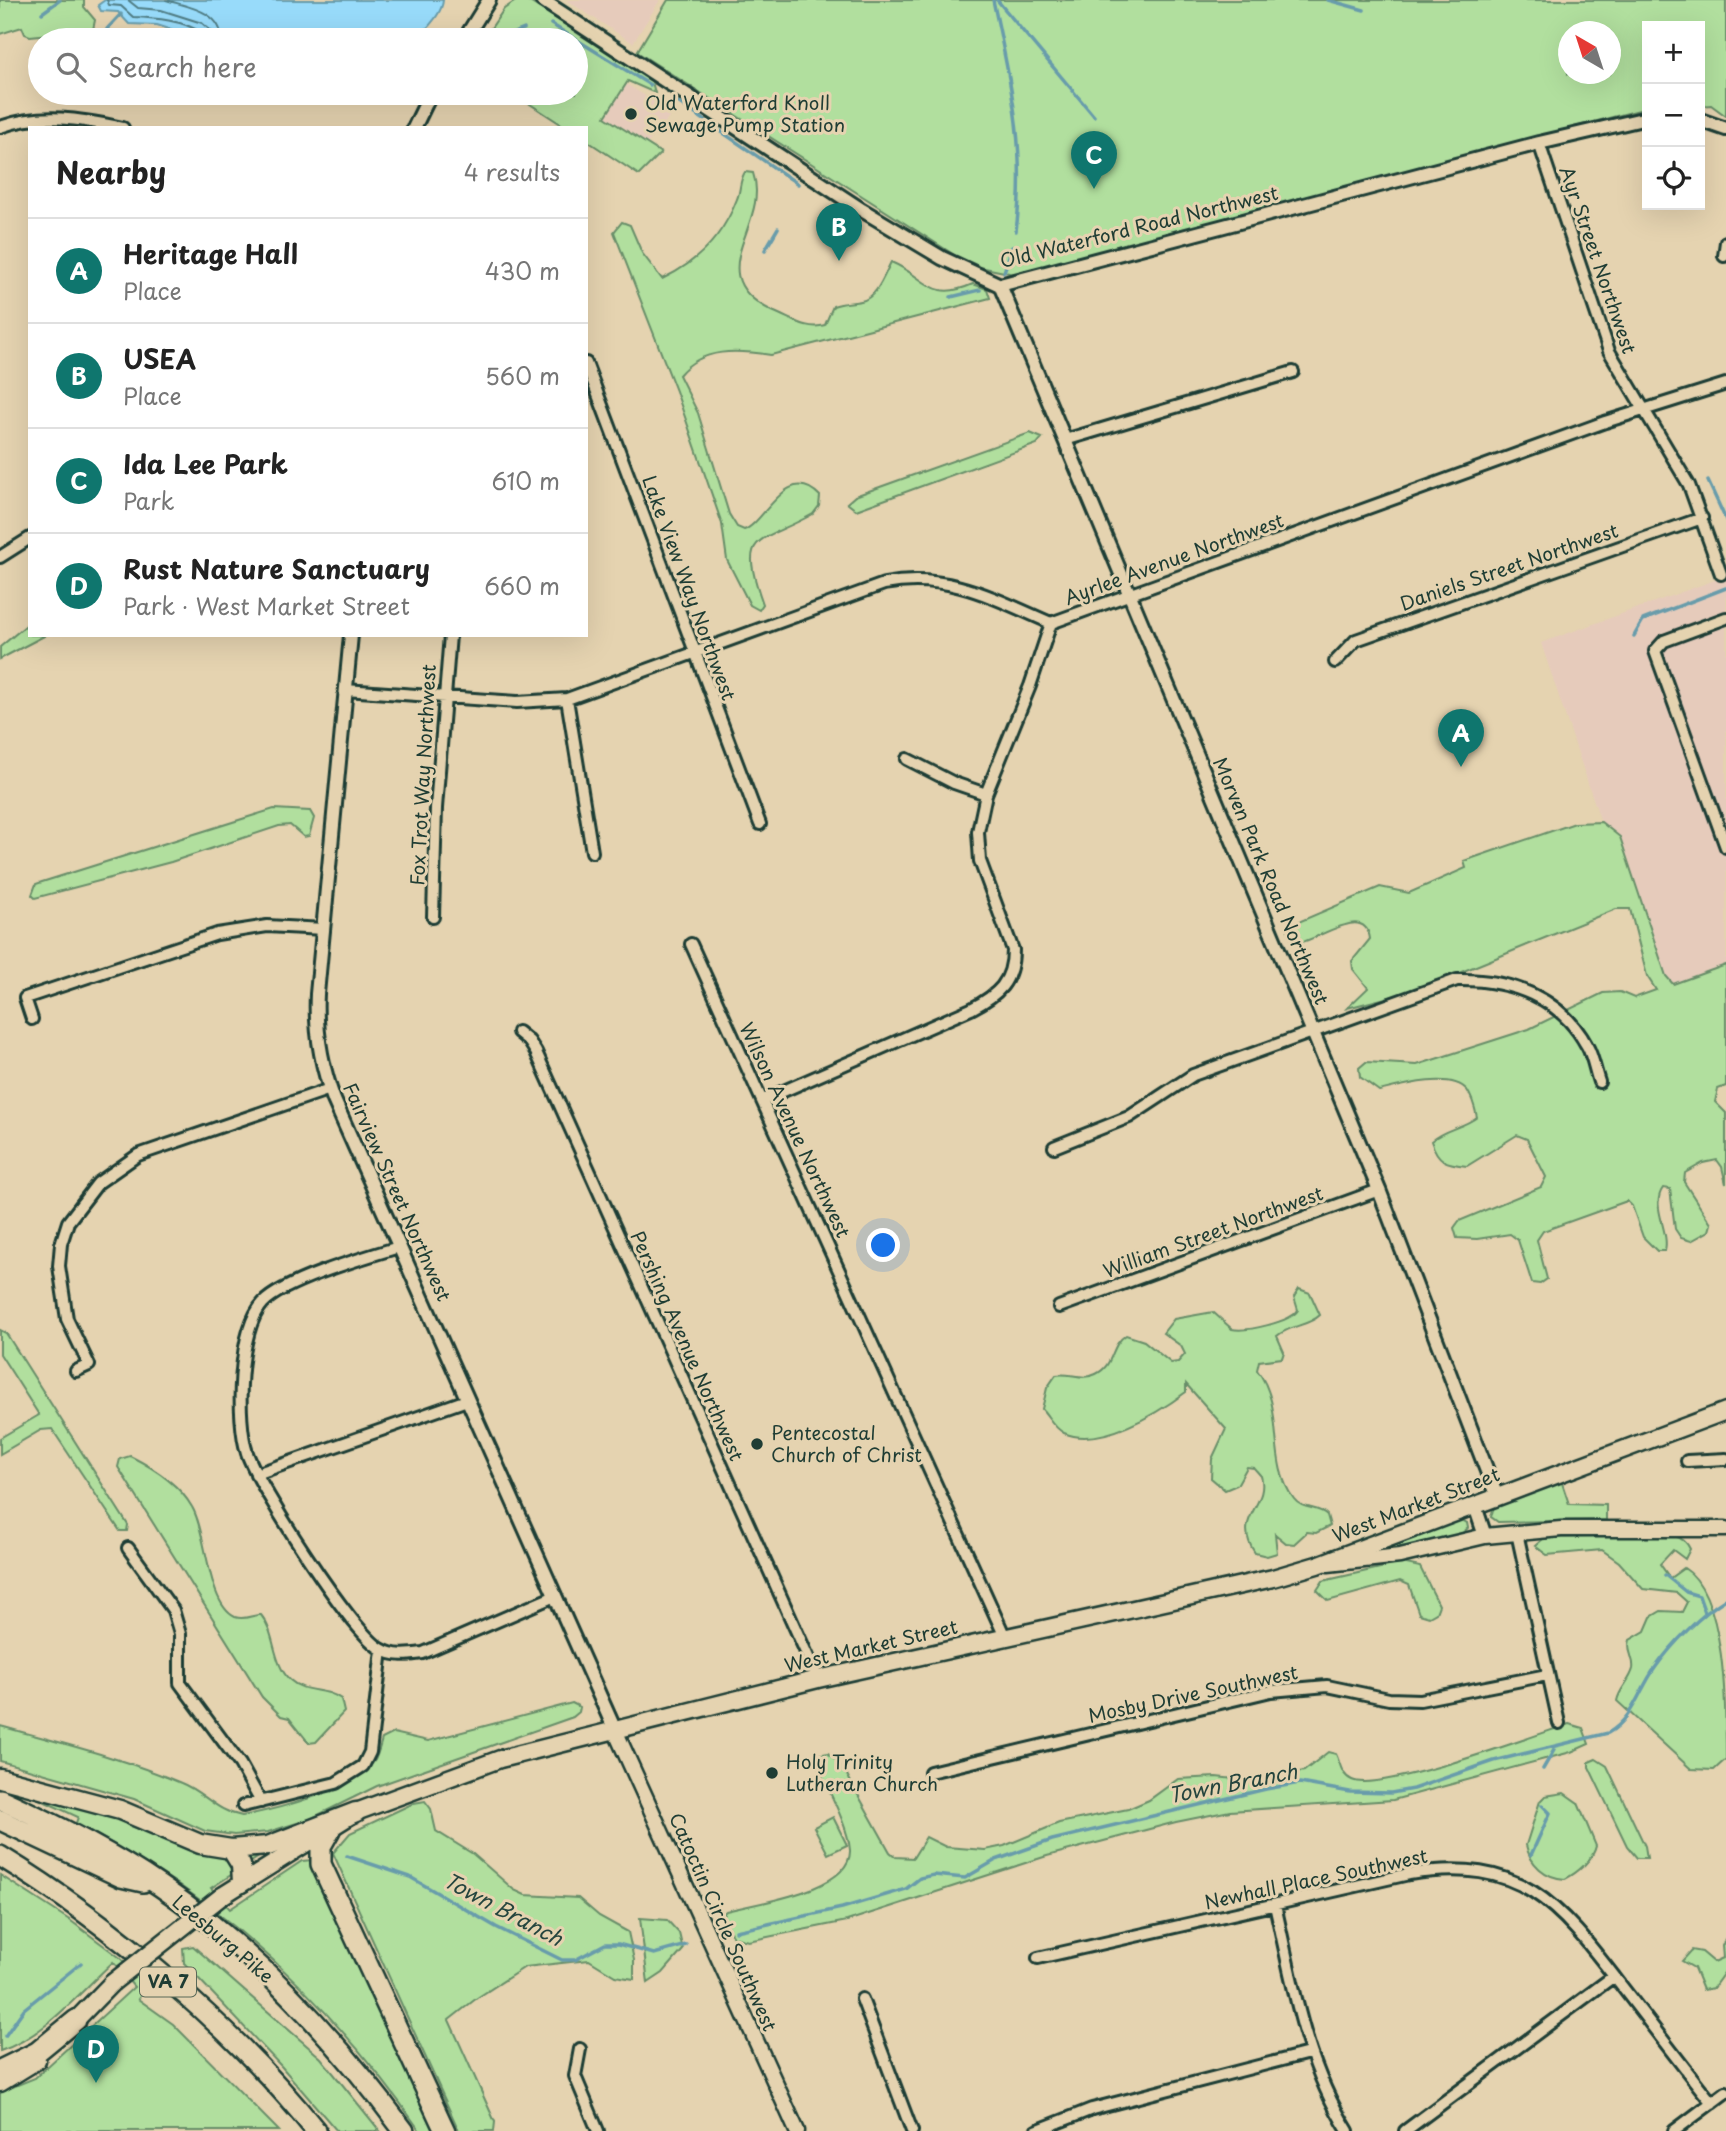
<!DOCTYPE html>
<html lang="en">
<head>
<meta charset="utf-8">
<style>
  body { margin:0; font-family:"Playpen Sans",sans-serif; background:#f2f2f2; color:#222 }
  .controls { position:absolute; right:21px; top:21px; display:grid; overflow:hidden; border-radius:0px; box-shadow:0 7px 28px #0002 }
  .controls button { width:63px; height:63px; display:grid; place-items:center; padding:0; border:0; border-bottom:2px solid #e0e0e0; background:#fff; color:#222; font:35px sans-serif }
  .compass { position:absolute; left:1558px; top:21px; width:63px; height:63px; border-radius:50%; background:#fff; box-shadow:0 7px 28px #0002; rotate:321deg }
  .you { position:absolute; left:884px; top:1246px; width:24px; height:24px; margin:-18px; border:5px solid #fff; border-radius:50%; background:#1a73e8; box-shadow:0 0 0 10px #1a73e833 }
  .badge { display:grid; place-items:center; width:46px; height:46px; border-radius:50%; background:#0f766e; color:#fff; font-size:23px; font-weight:700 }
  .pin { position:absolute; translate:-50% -58px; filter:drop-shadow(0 2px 4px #0008) }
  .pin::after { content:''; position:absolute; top:37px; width:24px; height:21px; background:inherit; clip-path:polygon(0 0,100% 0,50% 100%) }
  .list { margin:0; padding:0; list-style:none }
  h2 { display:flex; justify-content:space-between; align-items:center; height:91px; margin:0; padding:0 28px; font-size:30px }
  h2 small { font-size:23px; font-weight:400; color:#767676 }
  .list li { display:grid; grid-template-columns:46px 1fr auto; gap:21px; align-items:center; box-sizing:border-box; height:105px; padding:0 28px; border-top:2px solid #e0e0e0 }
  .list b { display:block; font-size:26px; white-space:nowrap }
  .list p { margin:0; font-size:23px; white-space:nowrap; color:#767676 }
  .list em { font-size:23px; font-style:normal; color:#767676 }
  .icon { flex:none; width:38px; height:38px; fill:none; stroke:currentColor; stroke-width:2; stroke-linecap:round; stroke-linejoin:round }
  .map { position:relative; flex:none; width:1726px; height:2131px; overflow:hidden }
  .search { position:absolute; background:#fff; box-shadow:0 7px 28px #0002; left:28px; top:28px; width:560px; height:77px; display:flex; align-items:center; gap:18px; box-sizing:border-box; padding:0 24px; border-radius:38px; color:#767676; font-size:26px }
  .panel { position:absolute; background:#fff; box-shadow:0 7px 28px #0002; left:28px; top:126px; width:560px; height:511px; border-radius:0px }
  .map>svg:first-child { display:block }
</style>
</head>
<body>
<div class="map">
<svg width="1726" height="2131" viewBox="0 0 1726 2131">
  <rect width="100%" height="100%" fill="#e5d3b0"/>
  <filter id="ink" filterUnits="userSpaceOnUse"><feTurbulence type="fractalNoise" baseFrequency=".0143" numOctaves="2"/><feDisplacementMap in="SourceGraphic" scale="14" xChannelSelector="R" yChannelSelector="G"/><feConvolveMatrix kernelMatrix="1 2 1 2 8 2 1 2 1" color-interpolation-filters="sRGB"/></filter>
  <g filter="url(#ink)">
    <path fill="#e6cbbb" d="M 566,0 L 660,0 L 633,43 Z
      M 626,84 L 673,113 L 647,144 L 605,117 Z
      M 1726,576 L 1726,965 L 1657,989 L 1541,643 Z"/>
    <path fill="#b1df9e" stroke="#688e69" stroke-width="2" fill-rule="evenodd" d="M 0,0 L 84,0 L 84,7 L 95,20 L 93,30 L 30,36 L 25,34 L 22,27 L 0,34 Z
      M 517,0 L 528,1 L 651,78 L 655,93 L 628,81 L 605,117 L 661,153 L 639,175 L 586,140 L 586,128 L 567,128 L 513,93 L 576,93 L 576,40 L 483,40 L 504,9 Z
      M 668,0 L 1726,0 L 1726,116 L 1711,105 L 1700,106 L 1700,26 L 1647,26 L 1647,108 L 1014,274 L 970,265 L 637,52 ZM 1568,32 L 1610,32 L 1610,74 L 1568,74 Z
      M 745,172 L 753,173 C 772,226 692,277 779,314 C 795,321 809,330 825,325 L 833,306 C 843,302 851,303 861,301 C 877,298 884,275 891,262 C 927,277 930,303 973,284 L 987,289 L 990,298 L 771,355 C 738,350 702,347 679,375 L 698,413 L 729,514 L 737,527 L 744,530 C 765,523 787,461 820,496 L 819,506 L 813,514 C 758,545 737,531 763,604 L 759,610 L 750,605 L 727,560 L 722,524 L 676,391 L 614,232 L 622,222 L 630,225 L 642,253 L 662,279 C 698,262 723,236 737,199 C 741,190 739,181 745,172 Z
      M 1030,433 L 1042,438 L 1037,444 L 856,510 L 847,503 L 855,496 Z
      M 30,622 L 30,635 L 46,635 L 0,659 L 0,647 Z
      M 274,809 L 310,811 L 314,818 L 309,836 L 304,837 L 290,825 L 279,826 L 171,862 L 35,898 L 32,895 L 36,884 L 42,882 Z
      M 1601,822 L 1620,837 L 1666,976 L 1673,984 L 1726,965 L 1726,1086 L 1718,1089 L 1715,1102 L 1726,1113 L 1726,1184 L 1722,1167 L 1717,1160 L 1703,1163 L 1685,1173 L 1684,1182 L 1711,1224 L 1709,1231 L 1691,1241 L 1681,1238 L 1675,1229 L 1670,1189 L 1663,1188 C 1650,1206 1670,1231 1665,1251 L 1657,1251 L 1643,1237 L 1632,1206 L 1627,1201 L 1543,1231 L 1537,1240 L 1547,1279 L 1540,1284 L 1532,1283 L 1518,1240 L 1510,1234 L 1477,1239 L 1457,1238 L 1454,1228 L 1459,1221 L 1541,1187 L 1546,1177 L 1527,1139 L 1517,1135 L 1467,1166 C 1446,1164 1438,1162 1431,1141 C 1444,1129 1463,1128 1477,1117 C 1475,1108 1472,1097 1467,1090 C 1451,1071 1399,1086 1379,1091 L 1360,1077 L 1359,1068 L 1366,1062 L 1417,1065 L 1529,1029 L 1603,993 L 1620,992 L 1634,998 L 1656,990 L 1647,976 L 1630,909 L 1616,909 L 1417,990 L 1347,1008 L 1368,988 L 1353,969 L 1352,961 L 1370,939 C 1365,902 1317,942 1294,944 L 1288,930 L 1296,923 L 1380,887 L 1409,893 L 1466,868 L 1464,861 L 1575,823 Z
      M 1299,1289 L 1310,1293 L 1320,1315 C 1309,1326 1290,1325 1277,1336 L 1284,1352 L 1282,1358 L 1259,1361 L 1257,1370 C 1286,1407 1266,1463 1294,1499 C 1302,1510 1318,1506 1327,1515 L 1330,1526 L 1316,1533 L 1307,1532 L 1294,1544 L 1286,1543 L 1275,1534 L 1277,1553 L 1267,1556 L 1255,1553 C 1231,1517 1270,1506 1261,1476 L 1254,1468 L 1247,1467 L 1237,1485 L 1225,1490 L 1211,1478 L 1212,1459 L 1226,1429 L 1186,1384 L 1186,1392 C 1158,1413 1100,1449 1064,1433 C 1054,1428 1049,1417 1042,1409 L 1047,1388 L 1056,1375 C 1070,1372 1082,1381 1096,1374 C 1115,1365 1110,1345 1126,1335 L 1144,1341 L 1171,1363 L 1178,1362 L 1185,1354 L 1181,1346 L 1163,1333 L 1174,1319 L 1213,1312 L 1232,1329 C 1246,1332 1291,1322 1298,1310 L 1294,1297 Z
      M 0,1330 L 6,1333 L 128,1525 L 127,1531 L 120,1531 L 52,1429 L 41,1430 L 0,1454 L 0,1438 L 39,1415 L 0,1354 Z
      M 130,1456 C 152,1467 179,1484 192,1507 C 207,1532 207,1604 235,1617 C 246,1621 252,1614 261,1615 C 276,1633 272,1663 290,1680 C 305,1694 325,1687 341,1699 L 344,1712 L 316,1742 L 309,1743 L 289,1718 L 281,1716 L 262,1697 L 118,1467 L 120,1459 Z
      M 1561,1480 L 1569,1504 L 1606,1505 L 1606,1520 L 1498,1522 L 1491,1517 L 1494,1506 Z
      M 1460,1519 L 1467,1523 L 1468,1528 L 1460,1535 L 1396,1551 L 1359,1555 Z
      M 1641,1536 C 1659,1536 1682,1530 1690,1549 L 1685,1559 L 1673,1550 L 1660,1564 L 1670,1578 L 1684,1568 C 1726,1593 1726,1708 1726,1759 L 1714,1770 L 1691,1769 L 1617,1701 C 1619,1689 1630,1681 1633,1669 C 1635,1658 1626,1652 1630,1640 L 1645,1631 L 1651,1617 L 1661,1611 L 1682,1612 L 1687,1602 L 1677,1593 L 1643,1589 L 1619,1562 L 1602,1550 L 1547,1555 L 1535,1546 L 1544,1538 Z
      M 1402,1563 L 1420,1567 L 1439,1605 L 1436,1613 L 1429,1617 L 1419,1614 L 1409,1585 L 1400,1581 L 1328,1601 L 1317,1590 L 1323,1581 Z
      M 572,1703 L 580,1707 L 579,1712 L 573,1717 L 377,1786 L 310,1819 L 268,1832 L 234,1835 L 205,1831 L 134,1799 L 0,1761 L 0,1726 C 61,1743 123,1758 181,1783 C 204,1792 217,1812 242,1816 C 277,1809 355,1790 375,1760 C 378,1754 380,1746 382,1739 L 394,1733 L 428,1741 Z
      M 1569,1724 L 1583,1728 L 1589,1744 L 1571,1752 L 1393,1800 L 1230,1811 L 1176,1822 L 1047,1856 L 847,1921 L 748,1941 L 733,1937 L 721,1916 L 726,1911 C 756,1903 852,1891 850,1850 C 848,1825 827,1788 817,1764 L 817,1755 L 828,1753 L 842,1766 L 890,1852 L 896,1857 L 913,1858 L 926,1837 L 946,1847 L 985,1850 L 1004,1846 L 1059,1823 L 1128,1809 L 1149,1800 L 1178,1779 L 1216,1777 L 1253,1781 L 1304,1771 L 1328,1752 L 1336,1754 C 1341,1764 1340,1774 1352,1780 C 1379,1793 1533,1736 1569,1724 Z
      M 1596,1759 L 1607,1766 L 1645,1846 L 1647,1858 L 1637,1858 L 1627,1846 L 1589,1767 L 1589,1762 Z
      M 9,1785 L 127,1820 L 268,1851 L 211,1888 L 230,1909 L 302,1861 L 312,1860 L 439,2131 L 420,2131 C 349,2028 257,1932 150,1866 C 126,1851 101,1837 76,1823 L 78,1817 Z
      M 1564,1793 L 1578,1803 L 1596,1846 C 1593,1860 1577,1873 1565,1879 C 1545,1878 1530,1864 1526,1845 L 1540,1801 L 1545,1796 Z
      M 425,1801 L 431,1809 L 436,1831 L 473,1854 L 514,1890 L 525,1895 L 578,1898 L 599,1916 L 628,1932 L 634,1960 L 634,1979 L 615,1976 L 589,1960 L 525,1967 L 477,1998 L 449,2020 L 495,2122 L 494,2131 L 459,2131 L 333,1853 L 350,1833 L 414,1803 Z
      M 833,1817 L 847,1845 L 828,1854 L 814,1827 Z
      M 0,1875 L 71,1921 L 119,1957 L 149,1985 L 138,1999 L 173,2024 L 279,2131 L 0,2131 L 0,2092 L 35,2078 L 134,1987 L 113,1962 C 79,1993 44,2037 0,2051 Z
      M 640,1918 L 667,1920 L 679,1933 L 683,1950 L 663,1973 L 648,1983 Z
      M 1726,1938 L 1726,1970 L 1713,1988 L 1703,1990 L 1694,1968 L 1682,1961 L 1692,1950 L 1702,1952 L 1714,1962 L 1723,1958 L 1722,1946 Z
      M 193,1946 L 321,2058 L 380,2131 L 337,2131 L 281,2066 L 184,1963 L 183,1948 Z"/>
    <path fill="#98dbfa" stroke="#689cab" stroke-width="2" d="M 105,0 L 443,0 C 442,15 426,28 417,40 L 203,40 L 157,25 L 129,24 L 118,12 L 101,11 L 98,5 Z"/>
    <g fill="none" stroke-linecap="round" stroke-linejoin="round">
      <path stroke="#4f7c83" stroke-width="2" d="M 107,0 L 109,5 L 121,6 L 133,17 C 155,18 183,20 202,33 L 203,40
        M 128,0 L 138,8 L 161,10 L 202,23 L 210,30 L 212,40
        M 166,0 C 189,7 221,11 222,40"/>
      <path stroke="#689cab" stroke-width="3.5" d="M 993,0 C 1010,80 1027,149 1016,231
        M 997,0 L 1094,116
        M 1328,0 L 1364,10
        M 42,13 L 60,0
        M 551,24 L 650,85
        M 516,32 L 528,40
        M 504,37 L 524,29
        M 105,39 L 107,29 L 121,14
        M 672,98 L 798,184
        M 765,250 L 778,228
        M 1004,272 L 1012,247
        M 951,297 L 980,290
        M 1708,481 L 1726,520
        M 1634,636 L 1643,620 L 1726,588
        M 1665,1575 L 1686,1592 L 1699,1596 L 1705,1613
        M 1543,1769 L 1554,1750
        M 1531,1855 L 1550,1813 L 1542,1805
        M 347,1856 L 410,1877 L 496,1927 L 562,1960 L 575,1960 L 605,1944 L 618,1944 L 654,1954 L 686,1945
        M 736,1931 L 842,1908 L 906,1889 L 920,1878 L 934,1875 L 965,1878 L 996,1860 L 1052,1840 L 1266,1789 L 1300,1783 L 1350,1792 L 1391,1793 L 1413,1789 L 1494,1761 L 1608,1733 C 1633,1719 1639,1690 1655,1668 C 1672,1644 1701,1614 1726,1599
        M 5,2036 L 24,2009 L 81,1963"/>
      <g stroke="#1f3d34" stroke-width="16">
        <path id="minor" d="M 0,127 C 42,112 81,119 123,128
          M 1539,143 L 1609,351 L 1689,485 L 1721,574
          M 1724,256 L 1726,242
          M 586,363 L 760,824
          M 1065,440 L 1293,372
          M 0,557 L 30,538
          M 1726,618 L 1664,641 L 1655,651 L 1726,847
          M 1335,662 L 1356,640 L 1702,518
          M 345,690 L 517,702 L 567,699 L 884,584 C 948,572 993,598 1051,623 L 1605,422 L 1726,384
          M 567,699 L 592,852
          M 907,759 L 954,783 L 986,794
          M 433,917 L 436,808 L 450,635
          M 691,944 L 1005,1637
          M 32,1019 L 25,998 L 217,934 L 267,926 L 324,929
          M 518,1032 L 529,1041 L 536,1052 L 818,1679
          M 763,1100 L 971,1009 C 998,995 1013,982 1013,950 L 980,861 L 978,832 L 986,794 L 1030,686 L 1051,623
          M 1054,1147 L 1129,1117 L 1193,1075 L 1457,980 C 1510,979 1561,997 1587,1046 C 1593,1056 1595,1071 1599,1082
          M 399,1247 C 366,1257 285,1280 263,1303 C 238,1330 236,1419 247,1453 C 258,1486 353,1634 381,1649 C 394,1657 409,1655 423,1653 L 555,1596
          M 1059,1307 L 1379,1190
          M 76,1371 L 89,1365 L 67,1319 L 59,1266 L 61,1244 L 68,1222 L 98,1183 L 138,1155 L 330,1089
          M 1687,1461 L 1726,1459
          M 256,1474 L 467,1400
          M 1517,1533 L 1559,1723
          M 128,1548 L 173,1610 L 180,1634 L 180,1683 L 240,1764 L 261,1802
          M 930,1772 L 1271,1691 L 1327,1686 L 1389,1699 L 1420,1700 L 1547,1675
          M 243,1806 L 336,1783 L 363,1766 L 370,1752 L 382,1650
          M 1275,1905 C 1293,1984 1304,2061 1348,2131
          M 1038,1958 L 1409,1874 C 1521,1856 1558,1903 1620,1984 C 1651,2024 1681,2064 1712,2103
          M 862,1999 L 912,2131
          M 580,2049 L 575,2076 L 598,2131
          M 1036,2131 L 1092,2109 L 1309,2053
          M 1405,2131 L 1614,1976
          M 1674,2131 L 1726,2092"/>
      </g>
      <g stroke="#1f3d34" stroke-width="18">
        <path id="tertiary" d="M 542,0 L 862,210 L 942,258 L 1000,285 L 1539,143 L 1647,118
          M 464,40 L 489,0
          M 1700,120 L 1726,129
          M 414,128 L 431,93
          M 1000,285 L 1379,1190 L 1497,1497
          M 351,635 L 317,994 C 315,1032 321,1065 334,1100 L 614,1728
          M 1475,1506 L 1485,1536"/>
      </g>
      <g stroke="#1f3d34" stroke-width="19">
        <path id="secondary" d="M 1328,1564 L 1400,1556 L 1485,1536 L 1517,1533 L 1561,1529 L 1726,1529
          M 614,1728 L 797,2131"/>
      </g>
      <g stroke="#1f3d34" stroke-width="21">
        <path id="primary" d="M 222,1896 L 356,1812 L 500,1759 L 818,1679 L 1273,1578 L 1317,1565 L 1726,1411
          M 76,2020 L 112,1983"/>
      </g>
      <g stroke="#1f3d34" stroke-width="23">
        <path id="trunk" d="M 0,1778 L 120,1810 L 200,1844 L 231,1849 L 268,1846 L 356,1812
          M 231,1849 L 241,1865 L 242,1882
          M 0,2082 L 36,2060"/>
      </g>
      <g stroke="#1f3d34" stroke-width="24">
        <path id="motorway" d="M 0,1799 C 55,1824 110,1852 160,1886 C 256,1951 336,2039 404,2131
          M 0,1820 L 121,1877 L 143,1882
          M 330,1830 L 321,1846 L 321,1864 L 445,2131
          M 0,1856 C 112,1924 235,2029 316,2131
          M 0,2070 L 37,2052 L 76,2020"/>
      </g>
      <use href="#minor" stroke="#e5d3b0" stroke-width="10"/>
      <use href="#tertiary" stroke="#e5d3b0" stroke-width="12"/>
      <use href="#secondary" stroke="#e5d3b0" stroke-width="14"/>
      <use href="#primary" stroke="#e5d3b0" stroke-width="16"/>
      <use href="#trunk" stroke="#e5d3b0" stroke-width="18"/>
      <use href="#motorway" stroke="#e5d3b0" stroke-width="19"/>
      <g stroke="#1f3d34" stroke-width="21" stroke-linecap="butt">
        <path id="primary-bridge" d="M 112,1983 L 222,1896"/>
      </g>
      <use href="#primary-bridge" stroke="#e5d3b0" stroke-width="16"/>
    </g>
  </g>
  <g fill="#1f3d34" stroke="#e5d3b0" stroke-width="2.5">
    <circle cx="631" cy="114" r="7"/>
    <circle cx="757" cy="1444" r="7"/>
    <circle cx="772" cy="1773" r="7"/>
  </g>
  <g text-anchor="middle" stroke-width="6" stroke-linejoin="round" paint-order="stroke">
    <rect fill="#e5d3b0" stroke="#5a6a59" stroke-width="2" x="140" y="1967.5" width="56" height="29" rx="5"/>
    <g font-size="18" font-weight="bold" fill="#1f3d34">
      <text x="168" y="1988">VA 7</text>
    </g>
    <g font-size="19" fill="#1f3d34" stroke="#e5d3b0" text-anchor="start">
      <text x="645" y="110">Old Waterford Knoll<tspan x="645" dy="22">Sewage Pump Station</tspan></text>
      <text x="771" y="1440">Pentecostal<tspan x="771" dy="22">Church of Christ</tspan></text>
      <text x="786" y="1769">Holy Trinity<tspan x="786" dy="22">Lutheran Church</tspan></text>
    </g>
    <g font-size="19" fill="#1f3d34" stroke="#e5d3b0">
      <text transform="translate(1139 227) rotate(-14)" y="7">Old Waterford Road Northwest</text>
      <text transform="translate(1598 260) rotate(71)" y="7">Ayr Street Northwest</text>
      <text transform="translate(1174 559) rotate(-20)" y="7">Ayrlee Avenue Northwest</text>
      <text transform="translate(1509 567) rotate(-19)" y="7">Daniels Street Northwest</text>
      <text transform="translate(689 588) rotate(70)" y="7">Lake View Way Northwest</text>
      <text transform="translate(423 775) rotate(-87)" y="7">Fox Trot Way Northwest</text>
      <text transform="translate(1271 881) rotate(67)" y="7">Morven Park Road Northwest</text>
      <text transform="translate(795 1130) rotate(65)" y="7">Wilson Avenue Northwest</text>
      <text transform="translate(397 1192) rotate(66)" y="7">Fairview Street Northwest</text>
      <text transform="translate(1213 1232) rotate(-20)" y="7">William Street Northwest</text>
      <text transform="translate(687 1346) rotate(66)" y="7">Pershing Avenue Northwest</text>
      <text transform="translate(1416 1505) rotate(-21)" y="7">West Market Street</text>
      <text transform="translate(871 1646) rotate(-13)" y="7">West Market Street</text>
      <text transform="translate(1193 1694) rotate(-12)" y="7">Mosby Drive Southwest</text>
      <text transform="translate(1316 1879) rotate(-12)" y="7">Newhall Place Southwest</text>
      <text transform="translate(723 1922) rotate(66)" y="7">Catoctin Circle Southwest</text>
      <text transform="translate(223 1939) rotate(40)" y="7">Leesburg Pike</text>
    </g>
    <g font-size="21" font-style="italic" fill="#25453e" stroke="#e5d3b0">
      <text transform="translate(1233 1784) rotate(-11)" y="7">Town Branch</text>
      <text transform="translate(503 1910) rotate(28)" y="7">Town Branch</text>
    </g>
  </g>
</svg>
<div class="controls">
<button>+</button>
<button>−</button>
<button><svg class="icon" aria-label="locate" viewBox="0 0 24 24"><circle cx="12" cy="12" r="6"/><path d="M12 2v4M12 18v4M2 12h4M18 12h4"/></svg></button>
</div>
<svg class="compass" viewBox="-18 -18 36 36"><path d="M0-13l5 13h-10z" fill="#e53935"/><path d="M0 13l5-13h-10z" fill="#767676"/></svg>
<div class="you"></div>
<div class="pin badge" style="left:1461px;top:767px">A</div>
<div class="pin badge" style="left:839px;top:261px">B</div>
<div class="pin badge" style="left:1094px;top:189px">C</div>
<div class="pin badge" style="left:96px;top:2083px">D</div>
<div class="search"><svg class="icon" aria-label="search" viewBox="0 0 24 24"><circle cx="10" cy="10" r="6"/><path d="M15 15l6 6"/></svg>Search here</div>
<section class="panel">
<h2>Nearby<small>4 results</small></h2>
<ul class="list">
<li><span class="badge">A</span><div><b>Heritage Hall</b><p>Place</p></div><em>430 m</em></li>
<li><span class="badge">B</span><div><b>USEA</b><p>Place</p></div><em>560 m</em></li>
<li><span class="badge">C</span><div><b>Ida Lee Park</b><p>Park</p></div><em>610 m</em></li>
<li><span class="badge">D</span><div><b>Rust Nature Sanctuary</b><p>Park · West Market Street</p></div><em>660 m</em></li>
</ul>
</section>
</div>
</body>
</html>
